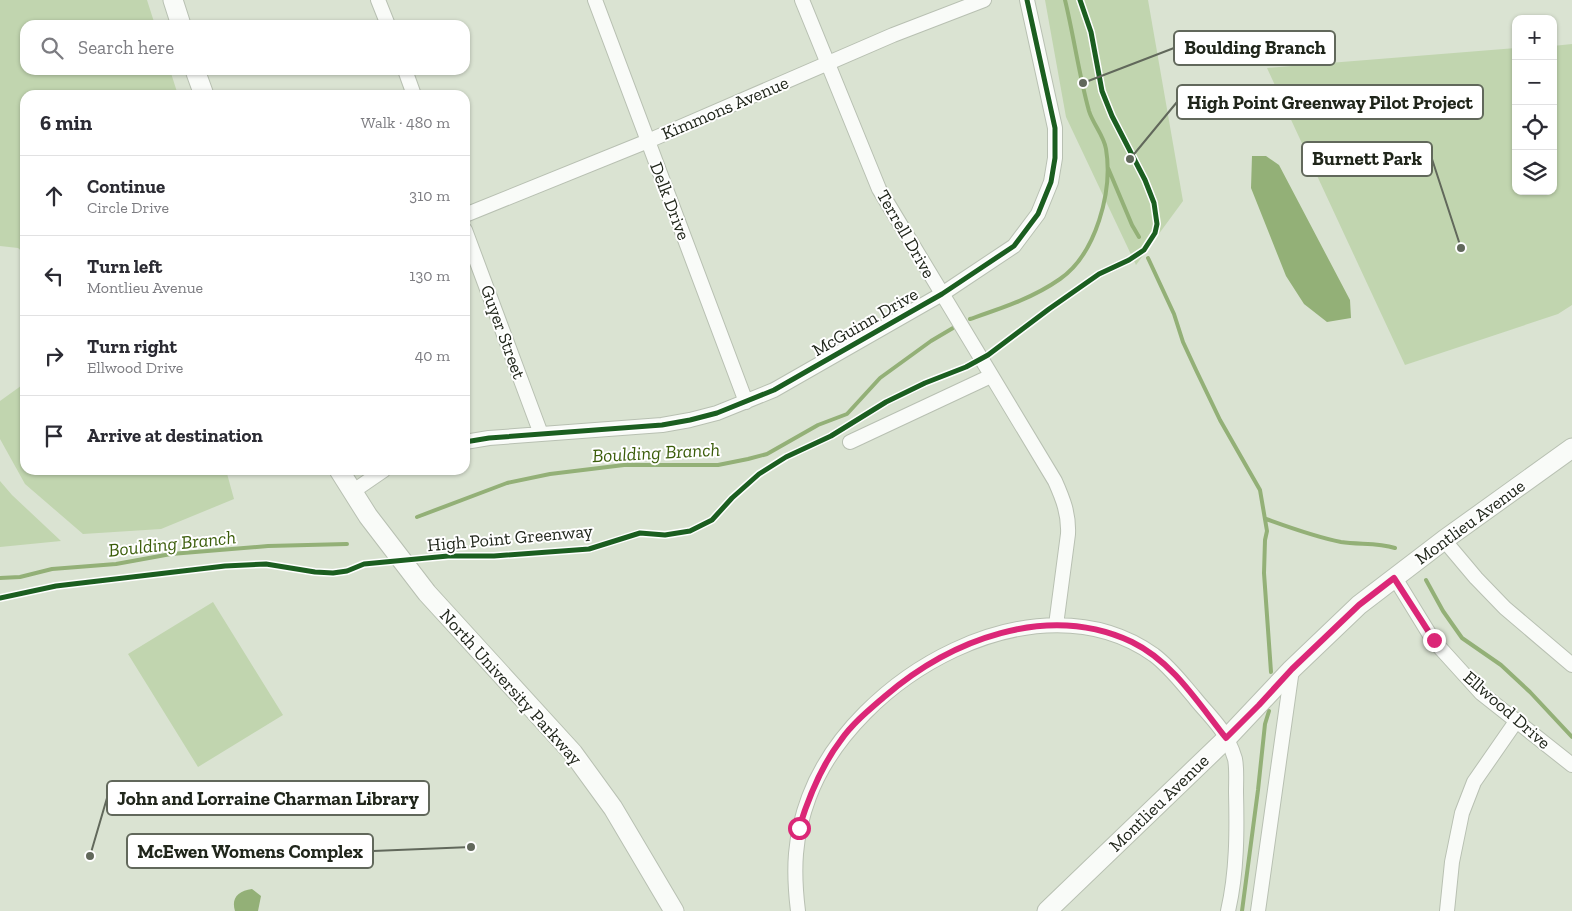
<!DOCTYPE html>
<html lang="en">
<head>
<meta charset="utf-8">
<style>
  body { margin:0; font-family:"Zilla Slab",serif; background:#f7f7f7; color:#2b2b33 }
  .controls { position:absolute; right:15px; top:15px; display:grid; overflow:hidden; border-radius:10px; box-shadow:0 1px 4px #0004 }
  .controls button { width:45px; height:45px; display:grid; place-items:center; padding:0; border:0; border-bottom:1px solid #e1e1e2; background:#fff; color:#2b2b33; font:25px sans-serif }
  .stop { position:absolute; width:15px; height:15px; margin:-11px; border:4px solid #db2777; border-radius:50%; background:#fff }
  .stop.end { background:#db2777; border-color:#fff; box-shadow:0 1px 5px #0008 }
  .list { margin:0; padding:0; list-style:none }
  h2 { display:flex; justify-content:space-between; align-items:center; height:65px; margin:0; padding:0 20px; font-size:21px }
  h2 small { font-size:16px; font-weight:400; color:#7c7c81 }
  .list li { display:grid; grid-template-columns:32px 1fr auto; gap:15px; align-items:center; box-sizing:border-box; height:80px; padding:0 20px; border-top:1px solid #e1e1e2 }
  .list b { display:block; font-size:19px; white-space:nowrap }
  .list p { margin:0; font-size:16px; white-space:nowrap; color:#7c7c81 }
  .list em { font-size:16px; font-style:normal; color:#7c7c81 }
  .icon { flex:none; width:28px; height:28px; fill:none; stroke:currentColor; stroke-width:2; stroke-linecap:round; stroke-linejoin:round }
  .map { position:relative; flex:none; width:1572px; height:911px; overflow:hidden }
  .search { position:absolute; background:#fff; box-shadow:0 1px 4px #0004; left:20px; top:20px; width:450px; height:55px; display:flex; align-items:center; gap:12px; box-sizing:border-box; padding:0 18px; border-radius:15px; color:#7c7c81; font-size:19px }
  .panel { position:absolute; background:#fff; box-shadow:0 1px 4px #0004; left:20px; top:90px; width:450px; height:385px; border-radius:15px }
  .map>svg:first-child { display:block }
</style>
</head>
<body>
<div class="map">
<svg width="1572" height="911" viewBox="0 0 1572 911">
  <rect width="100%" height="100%" fill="#dae3d2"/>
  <path fill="#c1d5af" d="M 0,0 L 147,0 L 155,25 L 25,25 L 25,70 L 170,70 L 178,95 L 25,95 L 25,254 L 18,248 L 0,246 Z
    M 1045,0 L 1148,0 L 1183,201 L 1136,265 L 1066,117 Z
    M 1572,44 L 1572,305 L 1558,314 L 1405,365 L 1267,68 L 1516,48 L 1516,191 L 1553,191 L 1553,46 Z
    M 25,383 L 25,470 L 226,470 L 234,499 L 161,529 L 83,534 L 25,484 L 0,439 L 0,401 Z
    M 0,481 L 12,495 L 61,541 L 0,547 Z
    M 213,602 L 283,715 L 198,767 L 128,654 Z"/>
  <path fill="#93b077" d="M 1252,156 L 1266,156 L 1279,165 L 1350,300 L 1351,318 L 1327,322 L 1304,304 L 1286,276 L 1251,188 Z
    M 252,889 L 261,896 L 258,911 L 235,911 C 231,898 238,891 252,889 Z"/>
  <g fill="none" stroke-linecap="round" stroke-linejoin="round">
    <path stroke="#93b077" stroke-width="4" d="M 1108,168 L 1132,225 L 1139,237
      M 1148,258 L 1174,314 L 1183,342 L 1196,370 L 1220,420 L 1260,490 L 1267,531 L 1265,540 L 1264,573 L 1271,672
      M 970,319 C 1002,308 1033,298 1060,279 C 1096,254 1113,191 1106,149 C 1104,136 1093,124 1089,111 C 1079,75 1074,37 1065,0
      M 417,517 L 507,483 L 550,474 L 624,465 L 718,465 L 748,459 L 767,454 L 818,425 L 847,414 L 880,378 L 931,341 L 953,328
      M 1266,519 C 1291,528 1315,537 1341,542 C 1359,545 1377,542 1395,548
      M 0,578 L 20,577 L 52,569 L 116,564 L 171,554 L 268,546 L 347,544
      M 1426,580 L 1443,611 L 1462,638 L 1501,665 L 1530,692 L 1572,737
      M 1242,911 L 1258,790 L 1265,724 L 1269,711"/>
    <g stroke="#b8c0b2" stroke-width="16">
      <path id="street" d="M 378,0 L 388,25
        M 595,0 L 746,402
        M 802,0 L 879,189 L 1055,481 C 1063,499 1069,514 1068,534 L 1056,625
        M 405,70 L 414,95
        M 465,215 L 648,141 L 893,35 L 984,0
        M 465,230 L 541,434
        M 465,442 L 489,438 L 662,425 L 690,420 L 717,413 L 774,390 L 942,294 L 1014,246 L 1038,214 L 1051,182 L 1055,158 L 1055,128 L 1027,0
        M 850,442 L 991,376
        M 352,492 L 384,470
        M 1444,540 L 1476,578 L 1505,608 L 1572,665
        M 1395,578 L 1433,640 L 1481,693 L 1572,765
        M 798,911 C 793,870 794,837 809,797 C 854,677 1037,572 1154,655 C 1170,667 1181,682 1194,697 C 1204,710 1221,726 1227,739 C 1230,745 1233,752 1235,759 C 1237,769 1236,781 1236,792 C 1237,832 1237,872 1228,911
        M 1258,911 L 1292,669
        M 1447,911 L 1452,862 L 1462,813 L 1474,782 L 1517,720"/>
    </g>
    <g stroke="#b8c0b2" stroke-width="21">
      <path id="secondary" d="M 173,0 L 181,25
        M 195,70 L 204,95
        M 339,470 L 368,516 L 427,593 L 573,753 L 613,808 L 674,911
        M 1047,911 L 1227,738 L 1292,669 L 1359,605 L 1444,540 L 1572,448"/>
    </g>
    <use href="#street" stroke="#f9fbf8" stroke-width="14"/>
    <use href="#secondary" stroke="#f9fbf8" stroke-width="19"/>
    <g stroke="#fff" stroke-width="8">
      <path id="cycleway" d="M 465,442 L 489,438 L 662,425 L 690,420 L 717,413 L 774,390 L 942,294 L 1014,246 L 1038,214 L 1051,182 L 1055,158 L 1055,128 L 1027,0
        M 0,598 L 56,586 L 225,566 L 266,564 L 315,572 L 333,573 L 347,571 L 364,564 L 448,556 L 494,556 L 589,549 L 640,533 L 665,535 L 690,531 L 712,520 L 732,498 L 759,474 L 786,457 L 831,436 L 886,402 L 925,383 L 966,367 L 988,355 L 1049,309 L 1099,274 L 1129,260 L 1144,250 L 1155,233 L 1157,224 L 1154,203 L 1145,180 L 1112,116 L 1102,91 L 1091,32 L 1080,0"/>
    </g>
    <use href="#cycleway" stroke="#1b5e20" stroke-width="5"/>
  </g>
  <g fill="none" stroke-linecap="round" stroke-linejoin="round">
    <path stroke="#db2777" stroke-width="6" d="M 799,828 C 809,796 821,766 841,740 C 853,723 869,710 884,697 C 950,640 1047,602 1132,642 C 1173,662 1198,703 1226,738 L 1259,705 L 1292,669 L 1359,605 L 1394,578 L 1434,640"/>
  </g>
  <g text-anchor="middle" stroke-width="4" stroke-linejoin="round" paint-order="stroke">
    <g font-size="18" fill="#20261b" stroke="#fff">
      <text transform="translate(725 108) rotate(-23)" y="6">Kimmons Avenue</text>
      <text transform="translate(670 201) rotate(69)" y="6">Delk Drive</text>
      <text transform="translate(906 234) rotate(60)" y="6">Terrell Drive</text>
      <text transform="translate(865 322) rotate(-30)" y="6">McGuinn Drive</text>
      <text transform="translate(503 332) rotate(70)" y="6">Guyer Street</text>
      <text transform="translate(1470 522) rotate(-36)" y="6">Montlieu Avenue</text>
      <text transform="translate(510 538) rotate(-5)" y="6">High Point Greenway</text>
      <text transform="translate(511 687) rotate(48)" y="6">North University Parkway</text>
      <text transform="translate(1507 710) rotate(41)" y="6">Ellwood Drive</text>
      <text transform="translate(1159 803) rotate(-44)" y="6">Montlieu Avenue</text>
    </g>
    <g font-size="19" font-style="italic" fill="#3b5d0a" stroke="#fff">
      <text transform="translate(656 452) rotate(-3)" y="7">Boulding Branch</text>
      <text transform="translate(172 543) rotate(-6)" y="7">Boulding Branch</text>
    </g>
  </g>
  <path fill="none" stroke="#61685b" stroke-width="2" d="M1083 83L1174 48M1130 159L1177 102M1461 248L1432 159M90 856L107 798M471 847L373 851"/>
  <g fill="#61685b" stroke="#fff" stroke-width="2">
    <circle cx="1083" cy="83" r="5"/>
    <circle cx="1130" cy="159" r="5"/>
    <circle cx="1461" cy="248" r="5"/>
    <circle cx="90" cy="856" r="5"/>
    <circle cx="471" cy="847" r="5"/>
  </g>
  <g fill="#fff" stroke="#61685b" stroke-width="2">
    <rect x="1174" y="31" width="161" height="34" rx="5"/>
    <rect x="1177" y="85" width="306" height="34" rx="5"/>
    <rect x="1302" y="142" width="130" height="34" rx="5"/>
    <rect x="107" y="781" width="322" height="34" rx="5"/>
    <rect x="127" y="834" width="246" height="34" rx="5"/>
  </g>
  <g font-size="19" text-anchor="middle" font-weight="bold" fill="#20261b">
    <text x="1255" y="54">Boulding Branch</text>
    <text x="1330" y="109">High Point Greenway Pilot Project</text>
    <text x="1367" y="165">Burnett Park</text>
    <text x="268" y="805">John and Lorraine Charman Library</text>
    <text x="250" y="858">McEwen Womens Complex</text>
  </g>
</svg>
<div class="controls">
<button>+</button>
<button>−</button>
<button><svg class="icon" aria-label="locate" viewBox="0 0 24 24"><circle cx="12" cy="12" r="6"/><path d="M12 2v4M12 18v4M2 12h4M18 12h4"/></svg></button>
<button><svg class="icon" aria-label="layers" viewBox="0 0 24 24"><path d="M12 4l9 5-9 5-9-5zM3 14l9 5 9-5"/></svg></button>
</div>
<div class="stop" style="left:799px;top:828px"></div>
<div class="stop end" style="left:1434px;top:640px"></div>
<div class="search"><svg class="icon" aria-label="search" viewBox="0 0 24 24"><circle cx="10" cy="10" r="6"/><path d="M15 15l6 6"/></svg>Search here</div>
<section class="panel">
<h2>6 min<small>Walk · 480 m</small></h2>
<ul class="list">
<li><svg class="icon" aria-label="ahead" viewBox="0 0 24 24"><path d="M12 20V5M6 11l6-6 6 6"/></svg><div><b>Continue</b><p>Circle Drive</p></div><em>310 m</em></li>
<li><svg class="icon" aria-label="left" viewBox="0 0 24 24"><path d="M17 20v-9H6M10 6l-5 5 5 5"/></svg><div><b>Turn left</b><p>Montlieu Avenue</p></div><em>130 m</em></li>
<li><svg class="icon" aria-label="right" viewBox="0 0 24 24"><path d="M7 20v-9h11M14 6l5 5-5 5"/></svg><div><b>Turn right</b><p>Ellwood Drive</p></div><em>40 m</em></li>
<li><svg class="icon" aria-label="arrive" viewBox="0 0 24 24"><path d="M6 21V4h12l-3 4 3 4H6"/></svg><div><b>Arrive at destination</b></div></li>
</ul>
</section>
</div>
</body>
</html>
